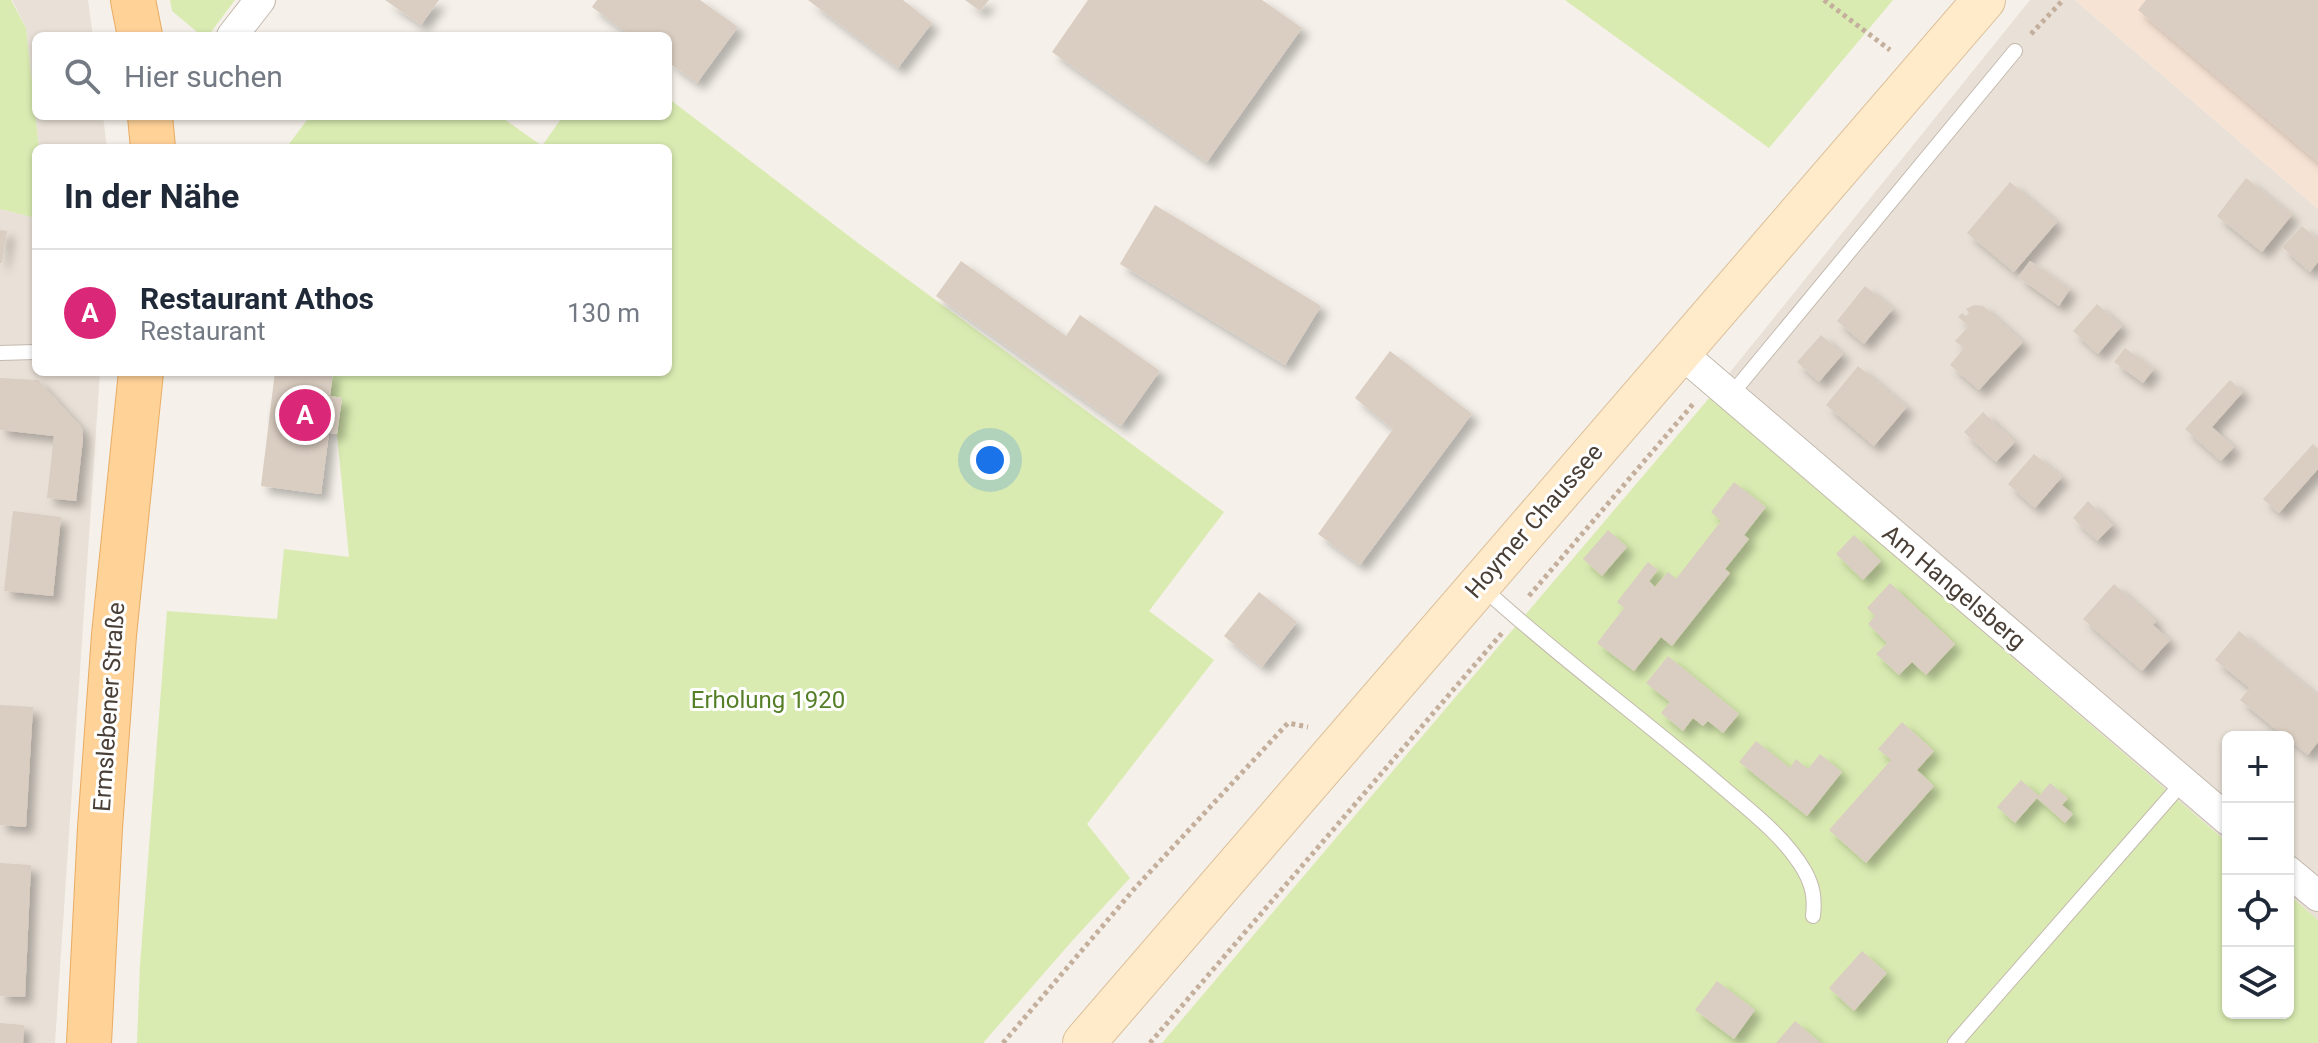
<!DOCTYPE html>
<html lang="de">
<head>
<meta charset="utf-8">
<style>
  body { margin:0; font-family:Roboto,sans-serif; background:#f2f2f3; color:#1f2937 }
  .controls { position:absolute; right:24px; bottom:24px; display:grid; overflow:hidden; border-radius:12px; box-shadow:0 2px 6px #0004 }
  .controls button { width:72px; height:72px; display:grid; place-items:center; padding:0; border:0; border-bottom:2px solid #e0e1e3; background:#fff; color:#1f2937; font:40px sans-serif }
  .you { position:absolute; left:990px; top:460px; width:28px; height:28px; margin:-20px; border:6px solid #fff; border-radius:50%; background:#1a73e8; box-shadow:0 0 0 12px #1a73e833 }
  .badge { display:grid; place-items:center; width:52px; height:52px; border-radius:50%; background:#db2777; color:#fff; font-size:26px; font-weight:700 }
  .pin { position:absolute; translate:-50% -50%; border:4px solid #fff; box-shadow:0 2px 8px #0006 }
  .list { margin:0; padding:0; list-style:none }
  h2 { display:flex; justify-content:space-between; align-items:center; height:104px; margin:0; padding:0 32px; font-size:34px }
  h2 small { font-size:26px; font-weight:400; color:#747a83 }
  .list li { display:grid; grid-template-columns:52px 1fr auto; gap:24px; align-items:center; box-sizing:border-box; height:128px; padding:0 32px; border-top:2px solid #e0e1e3 }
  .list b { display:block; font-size:30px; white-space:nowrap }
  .list p { margin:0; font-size:26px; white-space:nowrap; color:#747a83 }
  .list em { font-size:26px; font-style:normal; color:#747a83 }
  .icon { flex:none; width:44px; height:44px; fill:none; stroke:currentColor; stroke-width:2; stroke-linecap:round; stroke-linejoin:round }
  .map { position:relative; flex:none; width:2318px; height:1043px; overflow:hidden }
  .search { position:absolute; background:#fff; box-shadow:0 2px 6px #0004; left:32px; top:32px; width:640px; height:88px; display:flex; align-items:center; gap:20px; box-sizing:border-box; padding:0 28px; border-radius:12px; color:#747a83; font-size:30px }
  .panel { position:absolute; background:#fff; box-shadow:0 2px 6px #0004; left:32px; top:144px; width:640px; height:232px; border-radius:12px }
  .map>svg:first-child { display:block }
</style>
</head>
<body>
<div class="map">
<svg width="2318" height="1043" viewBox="0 0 2318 1043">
  <defs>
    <filter id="shadow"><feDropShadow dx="7" dy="7" stdDeviation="4" flood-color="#0004"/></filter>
  </defs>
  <rect width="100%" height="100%" fill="#f5f0e9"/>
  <path fill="#e9e1d7" d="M 12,0 L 88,0 L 93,36 L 36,36 L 36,116 L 103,116 L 107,148 L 39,148 L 26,28 Z
    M 2030,0 L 2075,0 L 2318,209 L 2318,920 L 2288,894 L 2288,737 L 2228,737 L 2228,843 L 1710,397 Z
    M 0,209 L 36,218 L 36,372 L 100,372 L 55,1043 L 0,1043 Z"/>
  <path fill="#f7e3d4" d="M 2075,0 L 2318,0 L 2318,209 Z"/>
  <path fill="#d9ebb1" d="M 0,0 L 11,0 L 26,28 L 39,148 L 36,148 L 36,218 L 0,209 Z
    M 170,0 L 235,0 L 208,36 L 202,36 L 172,11 Z
    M 1565,0 L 1893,0 L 1769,148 Z
    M 668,98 L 858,243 L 1224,512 L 1149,611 L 1214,660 L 1087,824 L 1130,878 L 1072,941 L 983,1043 L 137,1043 L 140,965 L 167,611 L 277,619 L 284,549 L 349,557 L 337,434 L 342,398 L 330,396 L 333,372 L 668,372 L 668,148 L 286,148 L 310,116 L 500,116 L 542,146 L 563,116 L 668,116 Z
    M 1710,397 L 2228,843 L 2228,1013 L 2288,1013 L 2288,894 L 2318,920 L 2318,1043 L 1162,1043 Z"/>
  <path fill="#dacdc1" filter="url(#shadow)" d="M 385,0 L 439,0 L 421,25 Z
    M 597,0 L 700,0 L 738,27 L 697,83 L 668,62 L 668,36 L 631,36 L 592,7 Z
    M 808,0 L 903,0 L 932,23 L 898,68 Z
    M 965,0 L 989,0 L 980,11 Z
    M 1088,0 L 1262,0 L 1302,28 L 1207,162 L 1052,52 Z
    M 2146,0 L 2318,0 L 2318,162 L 2138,10 Z
    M 2246,178 L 2292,215 L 2262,252 L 2217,216 Z
    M 2010,182 L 2057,222 L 2014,272 L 1967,233 Z
    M 1155,205 L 1321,306 L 1285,365 L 1120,264 Z
    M 2302,226 L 2318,240 L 2318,262 L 2310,272 L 2282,247 Z
    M 0,230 L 7,231 L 2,263 L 0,263 Z
    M 961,261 L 1066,336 L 1080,315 L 1160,371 L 1121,426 L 936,296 Z
    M 2030,261 L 2070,289 L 2059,306 L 2018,277 Z
    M 1865,286 L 1893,309 L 1864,344 L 1837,321 Z
    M 2097,304 L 2122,326 L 2098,354 L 2073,331 Z
    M 1974,305 L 1983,306 L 2023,342 L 1979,390 L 1950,365 L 1964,348 L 1955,341 L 1969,326 L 1958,317 L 1962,313 L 1966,316 L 1969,313 L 1966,309 Z
    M 1821,335 L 1843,354 L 1819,382 L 1797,362 Z
    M 2125,348 L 2154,369 L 2143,383 L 2114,362 Z
    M 1390,351 L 1472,414 L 1360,565 L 1318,534 L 1393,429 L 1355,398 Z
    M 1858,366 L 1907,407 L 1874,446 L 1826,405 Z
    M 275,372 L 333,372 L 330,396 L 342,398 L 337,434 L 329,433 L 321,494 L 261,486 Z
    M 0,378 L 38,380 L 82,428 L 83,439 L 76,501 L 47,498 L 54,436 L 0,430 Z
    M 2230,380 L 2243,392 L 2212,427 L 2234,447 L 2221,461 L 2185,429 Z
    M 1983,412 L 2015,442 L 1996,462 L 1964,432 Z
    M 2313,444 L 2318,449 L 2318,469 L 2279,513 L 2263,499 Z
    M 2034,454 L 2062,477 L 2035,508 L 2008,484 Z
    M 1734,482 L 1766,507 L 1744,535 L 1749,539 L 1725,569 L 1730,573 L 1672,646 L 1661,637 L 1634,671 L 1597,643 L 1624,608 L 1617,602 L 1648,562 L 1658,570 L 1649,581 L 1655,587 L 1668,572 L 1676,579 L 1721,521 L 1711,512 Z
    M 2088,501 L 2113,525 L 2097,541 L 2073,518 Z
    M 13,511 L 61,517 L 53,596 L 4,591 Z
    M 1608,530 L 1627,547 L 1602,576 L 1583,559 Z
    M 1854,535 L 1881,561 L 1863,580 L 1836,554 Z
    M 1890,583 L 1955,644 L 1926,675 L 1912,662 L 1899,675 L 1876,654 L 1887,643 L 1868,624 L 1875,616 L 1867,608 Z
    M 2114,584 L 2156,621 L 2153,625 L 2170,640 L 2142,671 L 2083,619 Z
    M 1259,592 L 1297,622 L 1262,667 L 1224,636 Z
    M 2239,631 L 2318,696 L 2318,742 L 2308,755 L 2288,739 L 2288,737 L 2285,737 L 2240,700 L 2250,688 L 2215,660 Z
    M 1668,656 L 1739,714 L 1723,733 L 1708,721 L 1703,726 L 1693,718 L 1683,731 L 1661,713 L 1670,702 L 1646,683 Z
    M 0,705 L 33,707 L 26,827 L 0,825 Z
    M 1902,722 L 1934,751 L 1917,770 L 1934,786 L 1866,863 L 1829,830 L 1891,760 L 1878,749 Z
    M 1756,741 L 1790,768 L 1796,759 L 1808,769 L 1820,754 L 1842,772 L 1807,816 L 1739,762 Z
    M 2021,780 L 2039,796 L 2050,783 L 2068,798 L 2062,805 L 2073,814 L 2065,823 L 2037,798 L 2015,823 L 1997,807 Z
    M 0,863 L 31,865 L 25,997 L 0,996 Z
    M 1862,951 L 1887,973 L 1854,1011 L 1829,988 Z
    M 1717,981 L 1755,1010 L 1734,1039 L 1695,1010 Z
    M 1795,1021 L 1821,1043 L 1776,1043 Z
    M 0,1023 L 24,1025 L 23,1043 L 0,1043 Z"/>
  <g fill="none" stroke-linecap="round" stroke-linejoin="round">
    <g stroke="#c4b9ae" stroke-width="16">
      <path id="service" d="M 0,353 L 35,352
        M 1730,396 L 2015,51
        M 1482,587 C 1556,655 1637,714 1713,779 C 1745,807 1782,833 1804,870 C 1813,886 1815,898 1813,916
        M 1955,1043 L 2183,782"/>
    </g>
    <g stroke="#c4b9ae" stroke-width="32">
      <path id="minor" d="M 232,36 L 260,0
        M 1681,353 L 2228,820
        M 2288,871 L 2318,896"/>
    </g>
    <g stroke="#dabf9a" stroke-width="44">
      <path id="secondary" d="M 1084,1043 L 1984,0"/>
    </g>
    <g stroke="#e9ac63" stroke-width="46">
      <path id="primary" d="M 133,0 L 140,36
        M 150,116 L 153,148
        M 89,1043 L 100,828 L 114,635 L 141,372"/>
    </g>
    <path stroke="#c4af9c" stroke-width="5" stroke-dasharray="4 4" stroke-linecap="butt" d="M 1824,0 L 1890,50
      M 2031,34 L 2063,0
      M 1529,596 L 1694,403
      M 1003,1043 L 1135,888 L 1288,723 L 1308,727
      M 1150,1043 L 1502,633"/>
    <use href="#service" stroke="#fff" stroke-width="14"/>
    <use href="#minor" stroke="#fff" stroke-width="30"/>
    <use href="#secondary" stroke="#ffeac9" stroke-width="42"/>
    <use href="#primary" stroke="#ffd298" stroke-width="44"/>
  </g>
  <g text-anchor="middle" stroke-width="6" stroke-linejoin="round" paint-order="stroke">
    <g font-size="24" fill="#493f37" stroke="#fff">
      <text transform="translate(1534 521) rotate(-49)" y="8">Hoymer Chaussee</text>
      <text transform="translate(1954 587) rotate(40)" y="8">Am Hangelsberg</text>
      <text transform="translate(109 707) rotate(-86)" y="8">Ermslebener Straße</text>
    </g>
    <g font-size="24" fill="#557f27" stroke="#fff">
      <text x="768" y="708">Erholung 1920</text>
    </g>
  </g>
</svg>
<div class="controls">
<button>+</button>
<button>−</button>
<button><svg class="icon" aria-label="locate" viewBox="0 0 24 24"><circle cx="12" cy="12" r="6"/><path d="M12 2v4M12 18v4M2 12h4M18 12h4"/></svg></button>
<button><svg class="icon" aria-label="layers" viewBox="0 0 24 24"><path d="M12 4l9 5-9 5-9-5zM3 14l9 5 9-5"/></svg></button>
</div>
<div class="you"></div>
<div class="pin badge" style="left:305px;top:415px">A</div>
<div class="search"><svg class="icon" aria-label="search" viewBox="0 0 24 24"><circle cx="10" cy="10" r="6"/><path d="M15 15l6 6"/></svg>Hier suchen</div>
<section class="panel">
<h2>In der Nähe<small></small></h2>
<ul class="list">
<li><span class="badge">A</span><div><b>Restaurant Athos</b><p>Restaurant</p></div><em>130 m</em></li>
</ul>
</section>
</div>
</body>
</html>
